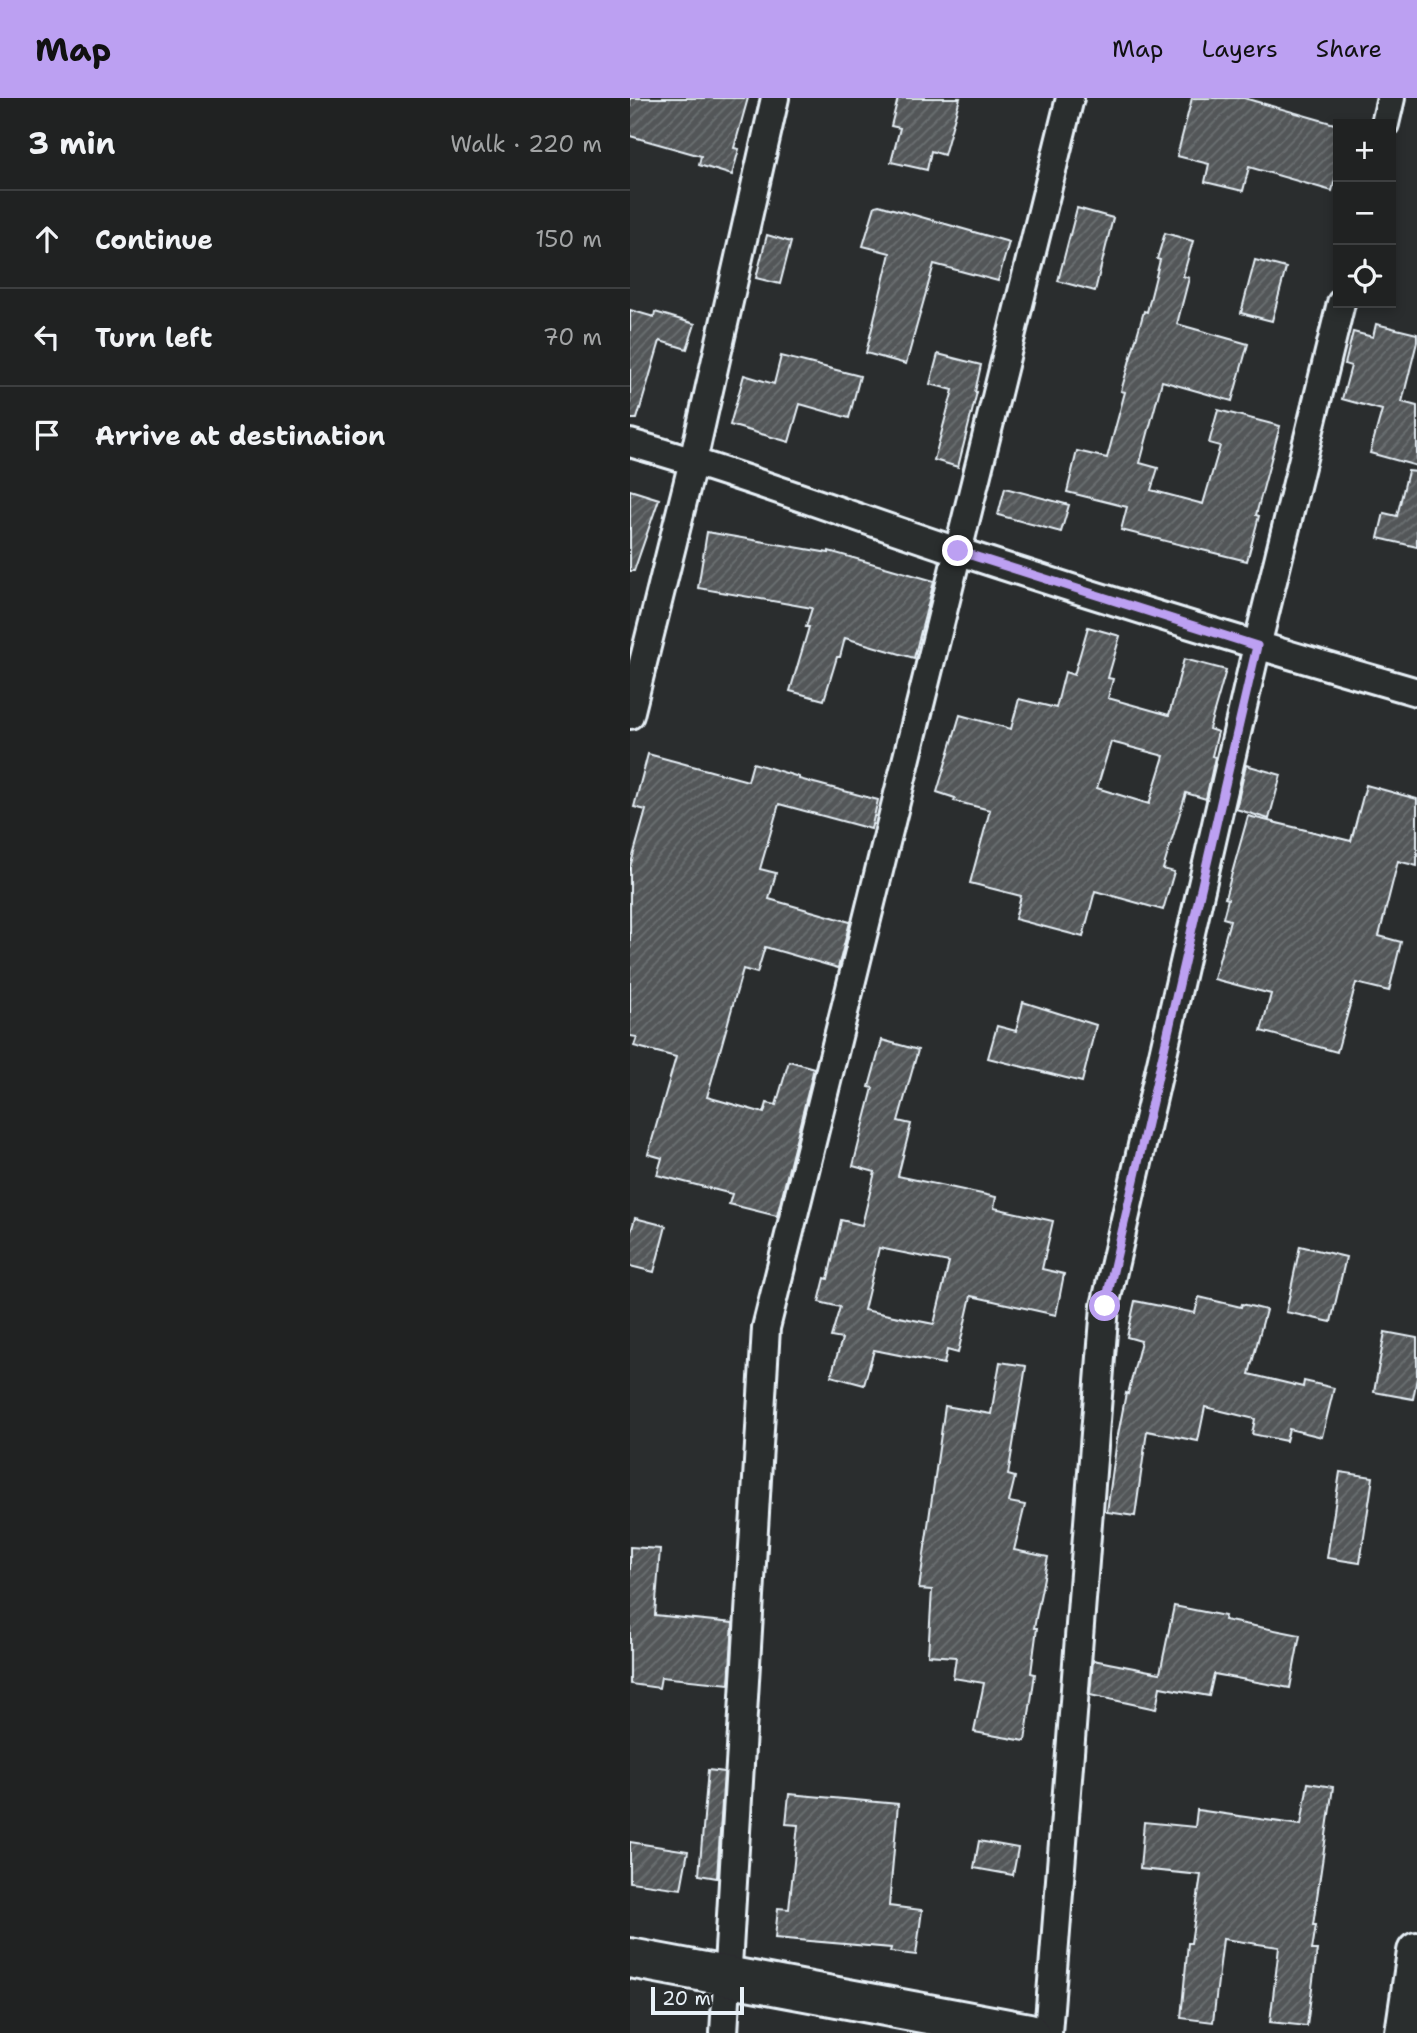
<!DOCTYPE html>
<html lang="en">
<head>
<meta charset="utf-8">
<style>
  body { margin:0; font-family:"Shantell Sans",sans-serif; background:#2d2f2f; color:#f1f3f6 }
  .controls { position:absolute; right:21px; top:21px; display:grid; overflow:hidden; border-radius:0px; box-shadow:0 4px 10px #0003 }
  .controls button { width:63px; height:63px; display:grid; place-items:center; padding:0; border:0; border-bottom:2px solid #3d3f40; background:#202222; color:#f1f3f6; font:35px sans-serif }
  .scale { position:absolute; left:21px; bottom:18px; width:93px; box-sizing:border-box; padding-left:7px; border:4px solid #e8f1f8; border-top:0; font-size:19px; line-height:24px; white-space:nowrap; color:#e8f1f8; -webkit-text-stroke:5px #2a2d2e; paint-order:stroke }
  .stop { position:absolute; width:21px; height:21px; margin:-16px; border:5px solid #bca0f2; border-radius:50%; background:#fff }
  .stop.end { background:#bca0f2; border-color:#fff; box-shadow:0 2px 7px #0008 }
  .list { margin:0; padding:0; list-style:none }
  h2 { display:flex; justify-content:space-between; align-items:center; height:91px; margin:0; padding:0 28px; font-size:30px }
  h2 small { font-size:23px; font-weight:400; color:#a2a4a5 }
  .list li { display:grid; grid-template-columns:46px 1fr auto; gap:21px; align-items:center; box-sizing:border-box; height:98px; padding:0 28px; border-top:2px solid #3d3f40 }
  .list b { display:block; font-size:26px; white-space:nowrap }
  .list em { font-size:23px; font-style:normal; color:#a2a4a5 }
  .icon { flex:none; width:38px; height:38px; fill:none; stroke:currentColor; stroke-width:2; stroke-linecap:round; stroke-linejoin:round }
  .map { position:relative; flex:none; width:787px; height:1935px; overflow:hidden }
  header { display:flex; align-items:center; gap:42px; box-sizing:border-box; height:98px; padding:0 35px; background:#bca0f2; color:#111 }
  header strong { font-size:33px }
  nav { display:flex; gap:38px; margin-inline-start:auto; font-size:24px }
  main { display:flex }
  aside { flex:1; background:#202222 }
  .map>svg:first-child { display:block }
</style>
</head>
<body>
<header>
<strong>Map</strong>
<nav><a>Map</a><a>Layers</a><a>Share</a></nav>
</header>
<main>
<aside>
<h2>3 min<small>Walk · 220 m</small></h2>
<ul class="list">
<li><svg class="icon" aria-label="ahead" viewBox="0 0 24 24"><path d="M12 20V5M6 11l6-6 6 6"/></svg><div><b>Continue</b></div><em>150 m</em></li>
<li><svg class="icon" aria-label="left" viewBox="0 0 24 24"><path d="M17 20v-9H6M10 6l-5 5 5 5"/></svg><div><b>Turn left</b></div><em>70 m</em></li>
<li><svg class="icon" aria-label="arrive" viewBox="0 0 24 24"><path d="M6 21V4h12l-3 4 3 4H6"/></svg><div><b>Arrive at destination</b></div></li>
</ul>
</aside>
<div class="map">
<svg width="787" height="1935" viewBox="0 0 787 1935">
  <defs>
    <pattern id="building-hatch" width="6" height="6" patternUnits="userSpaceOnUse" patternTransform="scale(1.75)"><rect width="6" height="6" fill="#535759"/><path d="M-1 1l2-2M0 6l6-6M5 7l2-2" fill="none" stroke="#6c7072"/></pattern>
  </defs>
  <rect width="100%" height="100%" fill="#2a2d2e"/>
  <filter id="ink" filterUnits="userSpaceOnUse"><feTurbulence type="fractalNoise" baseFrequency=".0143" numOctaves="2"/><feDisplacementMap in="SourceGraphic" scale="14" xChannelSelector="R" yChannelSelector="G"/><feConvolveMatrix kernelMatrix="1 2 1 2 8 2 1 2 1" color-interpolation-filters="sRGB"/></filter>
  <g filter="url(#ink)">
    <path fill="url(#building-hatch)" stroke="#e8f1f8" stroke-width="2" fill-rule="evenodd" d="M 0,0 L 118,0 L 104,50 L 109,51 L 102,77 L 69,67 L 71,58 L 0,38 Z
      M 268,0 L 330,0 L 314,57 L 301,53 L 297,72 L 261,64 L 270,30 L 261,28 Z
      M 562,0 L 614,0 L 708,27 L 708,70 L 702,93 L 619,69 L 613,93 L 575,84 L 579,66 L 547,58 Z
      M 249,107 L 379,144 L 368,183 L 304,166 L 276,266 L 236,255 L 260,155 L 233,148 L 245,108 Z
      M 447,110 L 483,120 L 465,193 L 428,183 Z
      M 535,135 L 563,143 L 553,178 L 559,180 L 547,226 L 618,246 L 602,303 L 532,283 L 510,365 L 528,370 L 521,392 L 573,406 L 590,348 L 579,345 L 588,312 L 650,328 L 626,417 L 629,418 L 617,463 L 491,432 L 497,409 L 437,394 L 447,353 L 477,360 L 495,294 L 491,293 L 514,213 L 517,214 L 530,162 L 527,161 Z
      M 137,137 L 161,144 L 150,186 L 126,180 Z
      M 625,162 L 656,170 L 642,223 L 611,215 Z
      M 0,212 L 24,219 L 25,214 L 65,226 L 57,251 L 30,243 L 7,321 L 0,321 Z
      M 746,226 L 787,236 L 787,244 L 772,304 L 787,308 L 787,368 L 740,355 L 752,312 L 712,301 L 721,268 L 715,266 L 723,234 L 743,239 Z
      M 308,256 L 351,267 L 345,294 L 347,294 L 328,369 L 304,362 L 323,292 L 300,286 Z
      M 151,258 L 230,278 L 219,320 L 170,306 L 159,344 L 100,327 L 114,277 L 144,286 Z
      M 778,373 L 787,374 L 787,449 L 748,440 L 754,415 L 767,418 Z
      M 375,390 L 439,407 L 431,434 L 368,417 Z
      M 0,392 L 29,401 L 4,473 L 0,473 Z
      M 77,434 L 199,455 L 199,453 L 304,483 L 284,560 L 215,540 L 210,559 L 207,559 L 194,602 L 160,593 L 179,529 L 176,529 L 182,510 L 68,490 Z
      M 458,529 L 490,538 L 478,580 L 483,581 L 478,600 L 539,617 L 554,561 L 596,572 L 579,631 L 588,634 L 582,658 L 585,659 L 576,701 L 556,695 L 533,771 L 544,774 L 533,812 L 465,793 L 453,839 L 385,821 L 391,798 L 340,785 L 360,712 L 324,703 L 325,700 L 307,694 L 330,617 L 381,631 L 389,601 L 426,610 L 435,574 L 444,577 ZM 481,644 L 534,658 L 519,706 L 467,690 Z
      M 18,656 L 118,683 L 123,665 L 169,679 L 169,681 L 248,702 L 241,731 L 149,706 L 130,771 L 146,775 L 139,801 L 220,824 L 208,870 L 135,849 L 127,875 L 113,871 L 77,999 L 134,1015 L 137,1005 L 146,1007 L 159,963 L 184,970 L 147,1118 L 99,1106 L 102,1096 L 27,1077 L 32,1060 L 18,1056 L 46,959 L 4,948 L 7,939 L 0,938 L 0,769 L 16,712 L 4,709 Z
      M 616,667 L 651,677 L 639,721 L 606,711 Z
      M 736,687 L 787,701 L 787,768 L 768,763 L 749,838 L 771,844 L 759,893 L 726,885 L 707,954 L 631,933 L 641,896 L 584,881 L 600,822 L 593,820 L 598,801 L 595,800 L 618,718 L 721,743 Z
      M 393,904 L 466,927 L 452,984 L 358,960 L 367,928 L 386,933 Z
      M 252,942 L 288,952 L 268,1023 L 281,1026 L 268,1078 L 366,1099 L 364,1110 L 423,1123 L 412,1171 L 434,1176 L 426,1217 L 341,1198 L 328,1255 L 317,1252 L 314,1266 L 244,1252 L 234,1287 L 201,1278 L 212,1241 L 201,1239 L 210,1209 L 189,1204 L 195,1180 L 198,1181 L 211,1122 L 232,1127 L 245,1074 L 223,1068 L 243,990 L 239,989 ZM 249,1150 L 319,1164 L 304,1226 L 234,1212 Z
      M 5,1120 L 36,1128 L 24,1174 L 0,1168 L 0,1137 Z
      M 670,1148 L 716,1159 L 701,1224 L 656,1214 Z
      M 569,1199 L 611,1209 L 612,1206 L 636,1212 L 619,1276 L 673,1289 L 674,1283 L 704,1290 L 692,1339 L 659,1331 L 656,1343 L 622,1336 L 625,1321 L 575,1309 L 568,1343 L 517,1333 L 505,1418 L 477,1414 L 487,1342 L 496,1295 L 498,1296 L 511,1243 L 497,1239 L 505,1203 L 565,1215 Z
      M 755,1234 L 787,1240 L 787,1280 L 783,1301 L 744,1294 Z
      M 370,1264 L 396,1268 L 378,1377 L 385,1379 L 379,1404 L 395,1407 L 384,1452 L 418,1459 L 404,1530 L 407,1530 L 401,1575 L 405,1576 L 395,1643 L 344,1634 L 354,1585 L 323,1580 L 326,1559 L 298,1557 L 302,1492 L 289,1491 L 315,1308 L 361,1316 Z
      M 710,1374 L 743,1379 L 730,1465 L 697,1460 Z
      M 0,1449 L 30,1451 L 25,1517 L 103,1525 L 99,1586 L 31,1579 L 29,1590 L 0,1586 Z
      M 544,1508 L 595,1518 L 594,1522 L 670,1537 L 660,1590 L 584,1576 L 579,1598 L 530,1589 L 526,1611 L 460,1597 L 463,1562 L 530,1575 Z
      M 78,1672 L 94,1674 L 87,1780 L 69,1777 Z
      M 678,1685 L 703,1689 L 683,1827 L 686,1827 L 682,1852 L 687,1852 L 677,1928 L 640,1924 L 649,1849 L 593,1841 L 583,1924 L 551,1920 L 558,1845 L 561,1845 L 571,1777 L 510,1771 L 514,1724 L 565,1729 L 567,1712 L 671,1727 Z
      M 159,1696 L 268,1706 L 259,1808 L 292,1812 L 286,1857 L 260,1854 L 261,1850 L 145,1840 L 148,1810 L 159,1811 L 168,1727 L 156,1726 Z
      M 349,1743 L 388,1750 L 383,1777 L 344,1770 Z
      M 0,1744 L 58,1753 L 51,1791 L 0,1784 Z"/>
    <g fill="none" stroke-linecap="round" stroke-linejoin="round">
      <g stroke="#e8f1f8" stroke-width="32">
        <path id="street" d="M 755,26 L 761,0
          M 0,345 C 110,376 218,417 327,453 C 479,503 633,550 787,594
          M 0,617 L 63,363 L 145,0
          M 94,1935 L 136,1230 L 440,0
          M 418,1935 L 475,1208 L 627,548 L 711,205"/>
      </g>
      <g stroke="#e8f1f8" stroke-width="44">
        <path id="secondary" d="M 0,1860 L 399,1935
          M 775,1935 L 787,1854"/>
      </g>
      <use href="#street" stroke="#2a2d2e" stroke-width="26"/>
      <use href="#secondary" stroke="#2a2d2e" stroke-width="38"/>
    </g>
  </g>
  <g fill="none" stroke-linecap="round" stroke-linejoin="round" filter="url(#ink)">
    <path stroke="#bca0f2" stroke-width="9" d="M 328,453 L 627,548 L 475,1208"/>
  </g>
</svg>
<div class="controls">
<button>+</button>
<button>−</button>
<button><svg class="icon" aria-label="locate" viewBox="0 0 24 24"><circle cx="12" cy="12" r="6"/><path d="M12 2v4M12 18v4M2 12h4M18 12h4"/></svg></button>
</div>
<div class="scale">20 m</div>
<div class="stop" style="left:475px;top:1208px"></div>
<div class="stop end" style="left:328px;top:453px"></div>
</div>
</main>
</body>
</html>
